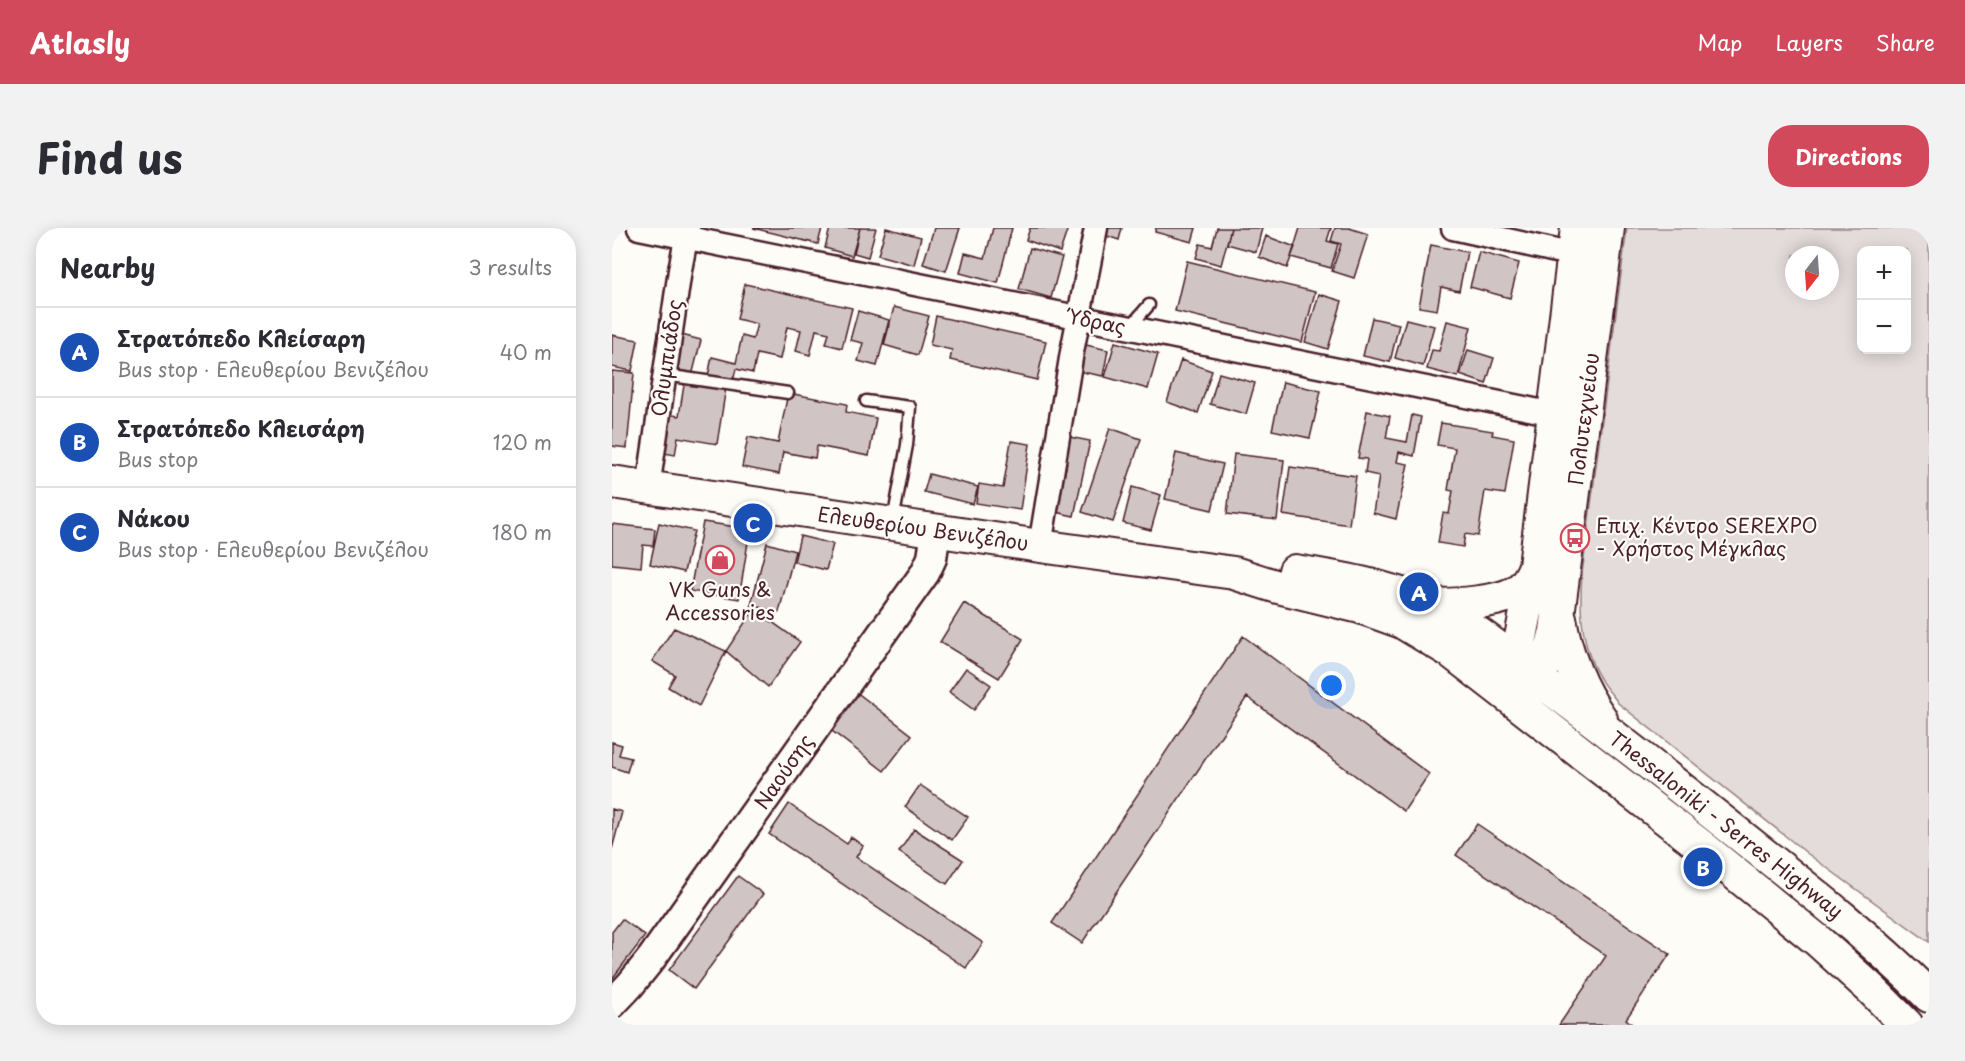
<!DOCTYPE html>
<html lang="en">
<head>
<meta charset="utf-8">
<style>
  body { margin:0; font-family:"Playpen Sans",sans-serif; background:#f2f2f3; color:#2b2b33 }
  .controls { position:absolute; right:18px; top:18px; display:grid; overflow:hidden; border-radius:12px; box-shadow:0 3px 15px #0003 }
  .controls button { width:54px; height:54px; display:grid; place-items:center; padding:0; border:0; border-bottom:2px solid #e1e1e2; background:#fff; color:#2b2b33; font:30px sans-serif }
  .compass { position:absolute; left:1173px; top:18px; width:54px; height:54px; border-radius:50%; background:#fff; box-shadow:0 3px 15px #0003; rotate:197deg }
  .you { position:absolute; left:720px; top:458px; width:21px; height:21px; margin:-15px; border:4px solid #fff; border-radius:50%; background:#1a73e8; box-shadow:0 0 0 9px #1a73e833 }
  .badge { display:grid; place-items:center; width:39px; height:39px; border-radius:50%; background:#d1495b; color:#fff; font-size:20px; font-weight:700 }
  .pin { position:absolute; translate:-50% -50%; border:3px solid #fff; box-shadow:0 2px 6px #0006 }
  .list { margin:0; padding:0; list-style:none }
  h2 { display:flex; justify-content:space-between; align-items:center; height:78px; margin:0; padding:0 24px; font-size:26px }
  h2 small { font-size:20px; font-weight:400; color:#7c7c81 }
  .list li { display:grid; grid-template-columns:39px 1fr auto; gap:18px; align-items:center; box-sizing:border-box; height:90px; padding:0 24px; border-top:2px solid #e1e1e2 }
  .list b { display:block; font-size:22px; white-space:nowrap }
  .list p { margin:0; font-size:20px; white-space:nowrap; color:#7c7c81 }
  .list em { font-size:20px; font-style:normal; color:#7c7c81 }
  .map { position:relative; flex:none; width:1317px; height:797px; overflow:hidden; border-radius:24px }
  header { display:flex; align-items:center; gap:36px; box-sizing:border-box; height:84px; padding:0 30px; background:#d1495b; color:#fff }
  header strong { font-size:28px }
  nav { display:flex; gap:33px; margin-inline-start:auto; font-size:21px }
  .intro { display:flex; align-items:center; justify-content:space-between; box-sizing:border-box; height:144px; padding:0 36px }
  h1 { margin:0; font-size:42px }
  .button { padding:15px 27px; border-radius:24px; background:#d1495b; color:#fff; font-size:21px; font-weight:700 }
  main { display:flex; gap:36px; padding:0 36px }
  aside { flex:1; background:#fff; border-radius:24px; box-shadow:0 3px 15px #0003 }
  .map>svg:first-child { display:block }
</style>
</head>
<body>
<header>
<strong>Atlasly</strong>
<nav><a>Map</a><a>Layers</a><a>Share</a></nav>
</header>
<div class="intro"><h1>Find us</h1><a class="button">Directions</a></div>
<main>
<aside>
<h2>Nearby<small>3 results</small></h2>
<ul class="list">
<li><span class="badge" style="background:#1a4fb4">A</span><div><b>Στρατόπεδο Κλείσαρη</b><p>Bus stop · Ελευθερίου Βενιζέλου</p></div><em>40 m</em></li>
<li><span class="badge" style="background:#1a4fb4">B</span><div><b>Στρατόπεδο Κλεισάρη</b><p>Bus stop</p></div><em>120 m</em></li>
<li><span class="badge" style="background:#1a4fb4">C</span><div><b>Νάκου</b><p>Bus stop · Ελευθερίου Βενιζέλου</p></div><em>180 m</em></li>
</ul>
</aside>
<div class="map">
<svg width="1317" height="797" viewBox="0 0 1317 797">
  <rect width="100%" height="100%" fill="#fdfcf7"/>
  <filter id="ink" filterUnits="userSpaceOnUse"><feTurbulence type="fractalNoise" baseFrequency=".0167" numOctaves="2"/><feDisplacementMap in="SourceGraphic" scale="12" xChannelSelector="R" yChannelSelector="G"/><feConvolveMatrix kernelMatrix="1 2 1 2 8 2 1 2 1" color-interpolation-filters="sRGB"/></filter>
  <g filter="url(#ink)">
    <path fill="#e3dcda" stroke="#967e82" stroke-width="1.5" fill-rule="evenodd" d="M 1015,0 L 1317,0 L 1317,714 L 1196,626 L 1006,475 C 1001,467 993,460 989,452 C 969,420 967,381 970,346 ZM 1250,22 L 1294,22 L 1294,122 L 1250,122 ZM 1182,27 L 1218,27 L 1218,63 L 1182,63 Z"/>
    <path fill="#d0c5c4" stroke="#4a1f2b" stroke-width="1.5" d="M 141,0 L 210,0 L 206,16 Z
      M 218,0 L 248,0 L 240,28 L 213,20 Z
      M 248,0 L 264,0 L 256,29 L 242,25 Z
      M 274,0 L 309,9 L 302,37 L 266,27 Z
      M 322,0 L 348,0 L 334,43 L 311,36 Z
      M 381,0 L 400,0 L 386,55 L 348,45 L 353,25 L 373,30 Z
      M 418,0 L 456,0 L 448,24 L 414,12 Z
      M 484,0 L 510,0 L 507,12 L 483,4 Z
      M 544,0 L 584,0 L 580,14 L 543,4 Z
      M 605,0 L 619,0 L 609,37 L 584,30 L 588,16 L 600,19 Z
      M 619,0 L 650,0 L 644,24 L 615,16 Z
      M 688,0 L 719,0 L 715,13 L 726,16 L 719,40 L 679,29 Z
      M 723,0 L 737,0 L 756,6 L 742,50 L 720,43 L 729,16 L 719,13 Z
      M 654,8 L 683,19 L 675,40 L 647,29 Z
      M 819,17 L 855,24 L 847,63 L 829,59 L 825,82 L 807,79 Z
      M 418,20 L 450,29 L 439,70 L 407,61 Z
      M 867,24 L 907,35 L 898,70 L 858,59 Z
      M 575,33 L 703,64 L 690,114 L 563,83 Z
      M 133,56 L 240,80 L 230,120 L 214,116 L 217,105 L 204,102 L 198,127 L 184,123 L 189,102 L 175,99 L 168,131 L 145,126 L 141,145 L 124,141 L 121,153 L 96,148 L 100,129 L 124,135 L 130,108 L 141,111 L 145,96 L 125,91 Z
      M 707,66 L 730,73 L 716,121 L 693,114 Z
      M 282,79 L 317,88 L 306,127 L 272,117 Z
      M 246,83 L 277,92 L 265,138 L 246,133 L 251,115 L 238,112 Z
      M 324,88 L 434,113 L 425,152 L 338,132 L 340,122 L 318,117 Z
      M 760,90 L 787,96 L 778,134 L 751,128 Z
      M 794,91 L 822,98 L 811,138 L 783,130 Z
      M 835,93 L 859,99 L 846,149 L 815,141 L 820,122 L 827,123 Z
      M 62,105 L 89,112 L 80,148 L 54,138 Z
      M 0,107 L 26,112 L 20,143 L 0,139 Z
      M 503,114 L 546,126 L 536,161 L 493,149 Z
      M 470,116 L 496,122 L 491,148 L 465,143 Z
      M 856,122 L 882,130 L 874,156 L 848,147 Z
      M 569,132 L 600,143 L 586,185 L 555,174 Z
      M 0,143 L 22,145 L 15,220 L 0,218 Z
      M 607,145 L 643,155 L 634,186 L 598,176 Z
      M 73,151 L 114,159 L 105,216 L 66,209 L 63,227 L 41,223 L 47,185 L 67,188 Z
      M 671,154 L 709,163 L 698,210 L 660,202 Z
      M 176,165 L 235,176 L 234,184 L 264,190 L 257,228 L 205,218 L 203,230 L 171,224 L 167,246 L 130,239 L 136,209 L 166,215 Z
      M 755,183 L 778,188 L 774,210 L 795,214 L 800,187 L 809,189 L 802,228 L 787,224 L 785,234 L 796,236 L 784,291 L 761,285 L 767,248 L 753,245 L 755,231 L 746,230 Z
      M 829,195 L 881,203 L 880,207 L 902,211 L 893,266 L 873,263 L 866,308 L 853,306 L 851,319 L 826,315 L 831,285 L 837,286 L 841,263 L 836,262 L 843,220 L 825,217 Z
      M 498,200 L 529,211 L 501,294 L 470,284 Z
      M 447,207 L 478,213 L 462,288 L 434,282 L 439,252 L 451,253 L 455,235 L 442,230 Z
      M 399,213 L 418,216 L 408,282 L 364,275 L 367,256 L 391,260 Z
      M 564,225 L 611,236 L 600,282 L 553,271 Z
      M 622,226 L 672,232 L 665,292 L 615,286 Z
      M 678,239 L 744,248 L 737,297 L 671,287 Z
      M 317,246 L 366,259 L 361,276 L 312,264 Z
      M 520,259 L 549,267 L 539,302 L 511,295 Z
      M 91,294 L 138,301 L 127,371 L 78,363 Z
      M 47,295 L 82,303 L 72,344 L 38,336 Z
      M 0,296 L 43,301 L 41,318 L 31,317 L 29,339 L 0,336 Z
      M 188,308 L 221,316 L 214,342 L 182,334 Z
      M 155,315 L 183,323 L 167,384 L 139,377 Z
      M 352,375 L 411,411 L 387,450 L 328,414 Z
      M 142,381 L 188,414 L 156,459 L 114,423 Z
      M 62,400 L 114,423 L 87,478 L 56,459 L 63,447 L 40,433 Z
      M 631,408 L 817,546 L 792,583 L 635,469 L 470,715 L 440,695 Z
      M 354,440 L 379,457 L 362,482 L 337,464 Z
      M 239,460 L 300,507 L 272,543 L 211,496 Z
      M 0,514 L 10,517 L 7,527 L 19,530 L 15,544 L 0,539 Z
      M 308,557 L 356,589 L 340,612 L 293,579 Z
      M 177,576 L 235,616 L 239,609 L 251,618 L 244,629 L 371,715 L 354,740 L 157,606 Z
      M 0,581 L 10,584 L 0,621 Z
      M 865,596 L 1058,726 L 1014,791 L 1019,795 L 1017,797 L 947,797 L 994,728 L 844,627 Z
      M 302,601 L 351,632 L 335,656 L 287,624 Z
      M 126,648 L 151,666 L 82,761 L 57,742 Z
      M 10,691 L 33,708 L 0,751 L 0,704 Z"/>
    <g fill="none" stroke-linecap="round" stroke-linejoin="round">
      <g stroke="#4a1f2b" stroke-width="15">
        <path id="service" d="M 517,100 L 537,77
          M 53,147 L 176,165
          M 254,173 L 298,179 L 295,217 L 281,293"/>
      </g>
      <g stroke="#4a1f2b" stroke-width="27">
        <path id="minor" d="M 27,0 L 942,186
          M 841,0 L 962,27
          M 36,260 L 68,42 L 76,0
          M 428,318 L 460,124 L 484,0"/>
      </g>
      <g stroke="#4a1f2b" stroke-width="33">
        <path id="tertiary" d="M 0,776 L 18,757 L 39,731 L 313,345 L 320,330 L 324,303"/>
      </g>
      <g stroke="#4a1f2b" stroke-width="36">
        <path id="secondary" d="M 0,254 L 428,318 L 622,345 L 666,359 L 748,379 L 790,394 L 838,423 L 1089,618 L 1205,712 L 1259,761 L 1295,797
          M 683,343 C 728,350 774,358 815,376 C 865,398 907,438 950,469 C 1016,518 1080,569 1144,620 C 1204,667 1263,714 1317,768
          M 816,376 C 837,378 891,375 908,361 C 914,356 920,346 923,338
          M 948,390 C 954,427 968,461 989,491
          M 895,450 L 904,435 L 923,338 L 965,0
          M 915,469 C 928,449 939,427 944,403 L 996,0"/>
      </g>
      <use href="#service" stroke="#fdfcf7" stroke-width="10"/>
      <use href="#minor" stroke="#fdfcf7" stroke-width="22"/>
      <use href="#tertiary" stroke="#fdfcf7" stroke-width="28"/>
      <use href="#secondary" stroke="#fdfcf7" stroke-width="32"/>
    </g>
  </g>
  <defs>
    <g id="bus-ring" transform="scale(1.5)"><circle r="9.5" fill="#fdfcf7" stroke="#d1495b" stroke-width="1.5"/><path d="M-5-6H5V4H4V6H2V4H-2V6H-4V4H-5ZM-3.5-4V0h7V-4ZM-3.5 1.2v1.5H-2V1.2ZM2 1.2v1.5H3.5V1.2Z" fill="#d1495b"/></g>
    <g id="shop-ring" transform="scale(1.5)"><circle r="9.5" fill="#fdfcf7" stroke="#d1495b" stroke-width="1.5"/><path d="M-5-2.5h2.3a2.7 3.5 0 0 1 5.4 0H5L5.5 6h-11ZM-1.5-2.5h3a1.5 2.3 0 0 0-3 0Z" fill="#d1495b"/></g>
  </defs>
  <g fill-rule="evenodd">
    <use href="#bus-ring" x="963" y="310"/>
    <use href="#shop-ring" x="108" y="332"/>
  </g>
  <g text-anchor="middle" stroke-width="4.5" stroke-linejoin="round" paint-order="stroke">
    <g font-size="20" fill="#4a1f2b" stroke="#fdfcf7">
      <text transform="translate(485 94) rotate(11)" y="7">Ύδρας</text>
      <text transform="translate(55 130) rotate(-82)" y="7">Ολυμπιάδος</text>
      <text transform="translate(972 191) rotate(-83)" y="7">Πολυτεχνείου</text>
      <text transform="translate(311 301) rotate(8)" y="7">Ελευθερίου Βενιζέλου</text>
      <text transform="translate(172 544) rotate(-55)" y="7">Ναούσης</text>
      <text transform="translate(1114 597) rotate(38)" y="7">Thessaloniki - Serres Highway</text>
    </g>
    <g font-size="20" fill="#4a1f2b" stroke="#fdfcf7" text-anchor="start">
      <text x="984" y="305">Επιχ. Κέντρο SEREXPO<tspan x="984" dy="23">- Χρήστος Μέγκλας</tspan></text>
      <text x="108" y="369" text-anchor="middle">VK Guns &amp;<tspan x="108" dy="23">Accessories</tspan></text>
    </g>
  </g>
</svg>
<div class="controls">
<button>+</button>
<button>−</button>
</div>
<svg class="compass" viewBox="-18 -18 36 36"><path d="M0-13l5 13h-10z" fill="#e53935"/><path d="M0 13l5-13h-10z" fill="#7c7c81"/></svg>
<div class="you"></div>
<div class="pin badge" style="left:807px;top:364px;background:#1a4fb4">A</div>
<div class="pin badge" style="left:1091px;top:639px;background:#1a4fb4">B</div>
<div class="pin badge" style="left:141px;top:295px;background:#1a4fb4">C</div>
</div>
</main>
</body>
</html>
